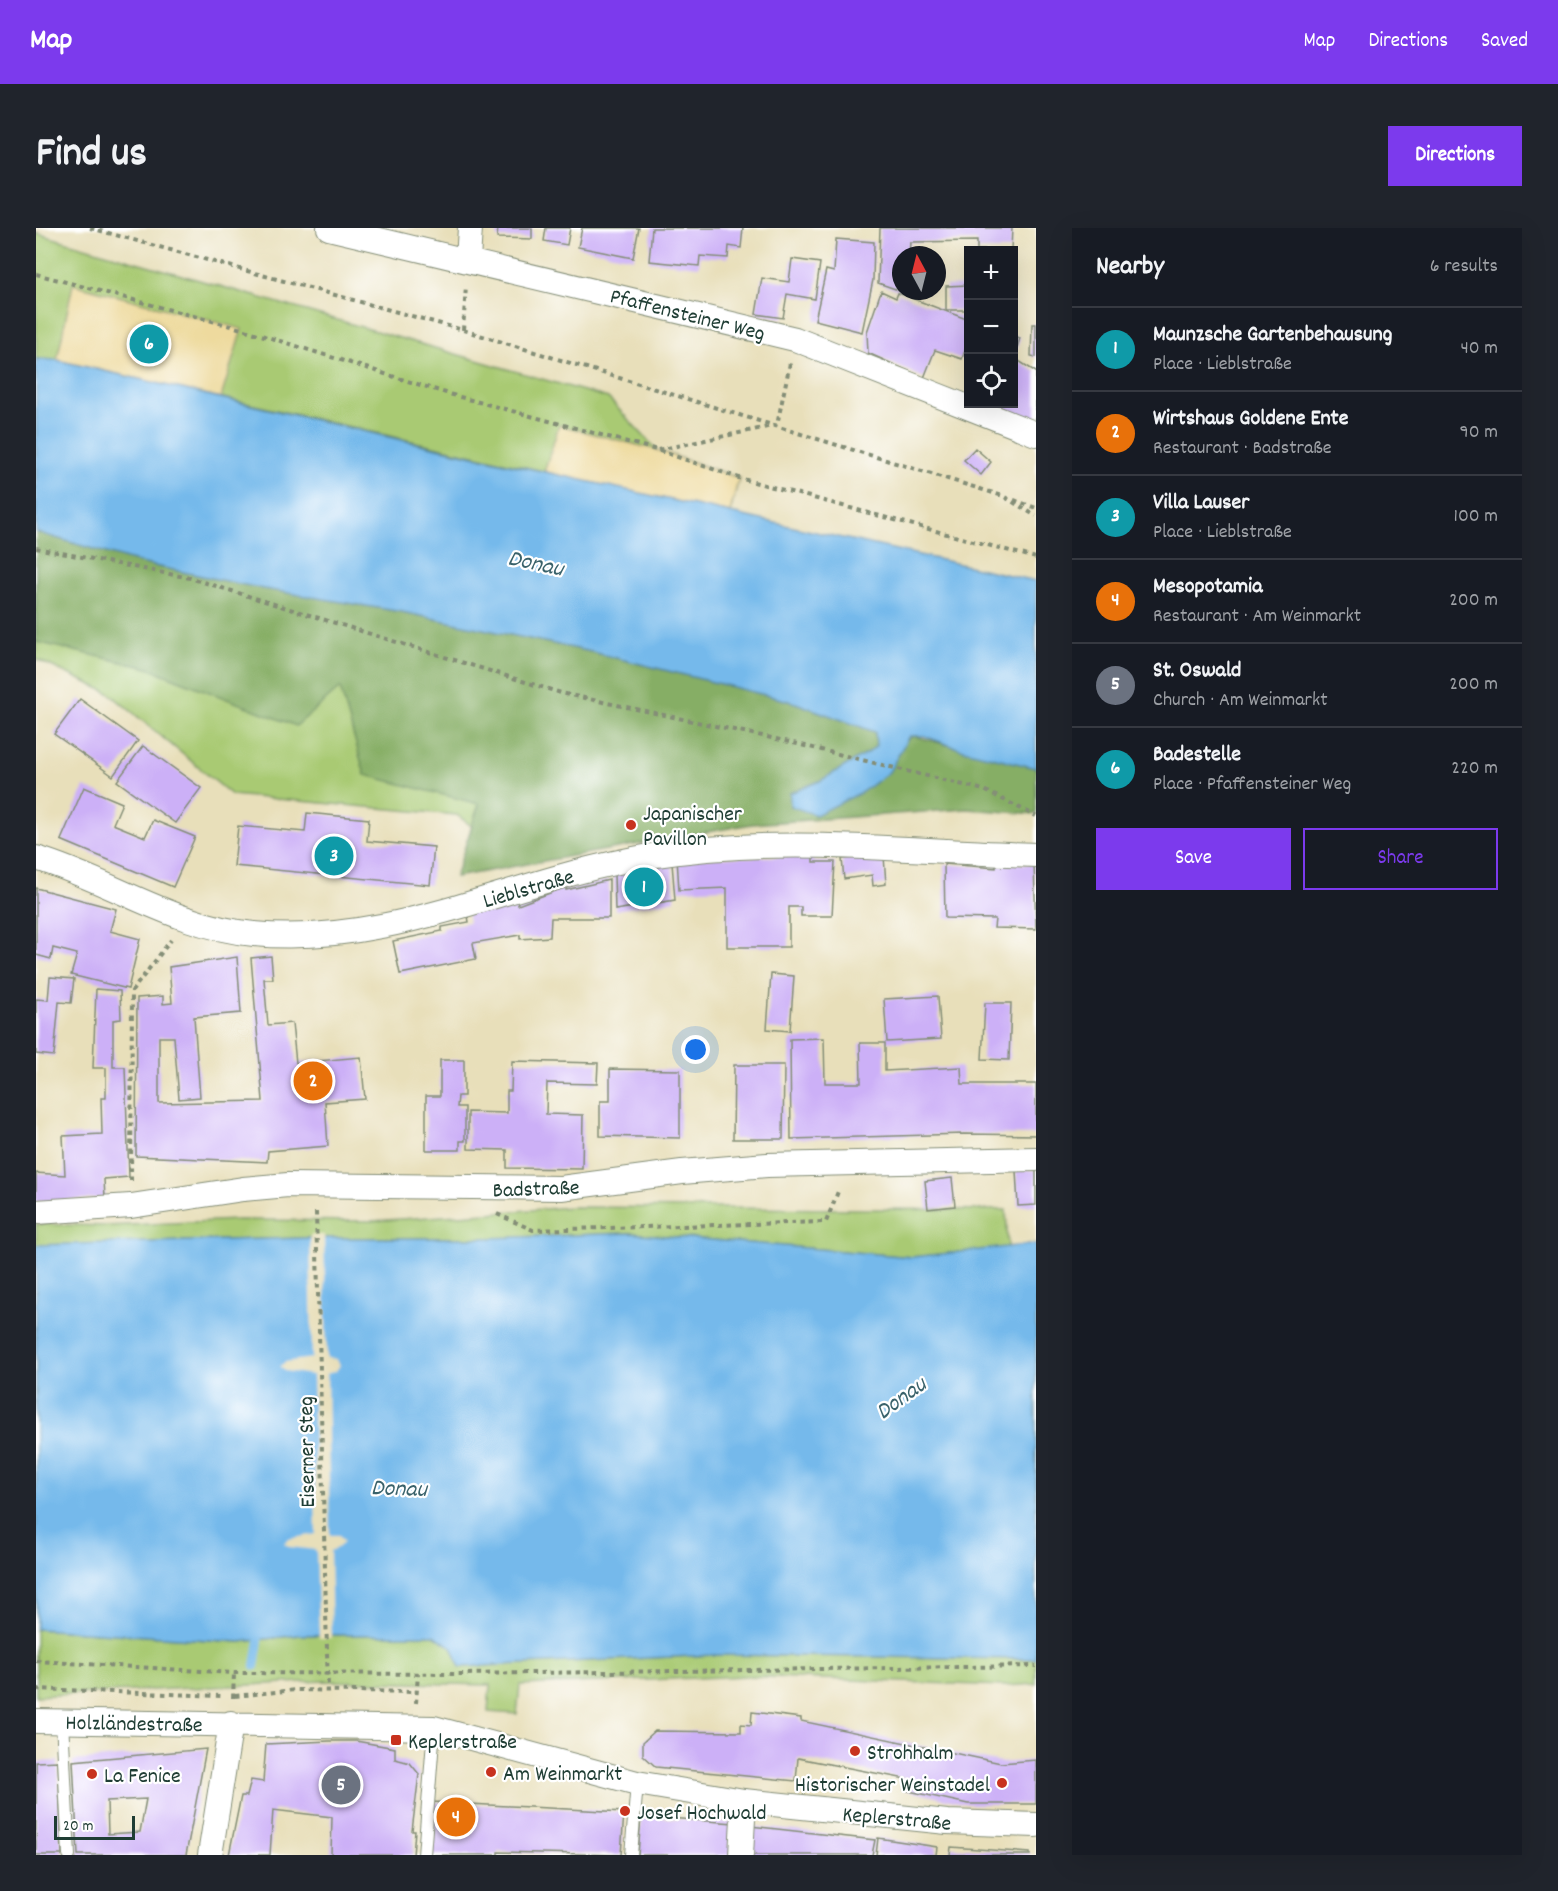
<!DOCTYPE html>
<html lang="en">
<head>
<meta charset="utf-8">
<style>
  body { margin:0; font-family:Dekko,sans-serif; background:#20242c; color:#f1f3f6 }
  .controls { position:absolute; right:18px; top:18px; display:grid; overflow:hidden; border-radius:0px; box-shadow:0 6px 24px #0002 }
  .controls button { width:54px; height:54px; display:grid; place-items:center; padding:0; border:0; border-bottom:2px solid #363941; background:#171b24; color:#f1f3f6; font:30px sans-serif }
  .compass { position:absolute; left:856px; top:18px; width:54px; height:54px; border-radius:50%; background:#171b24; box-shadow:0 6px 24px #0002; rotate:353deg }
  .scale { position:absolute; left:18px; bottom:15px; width:81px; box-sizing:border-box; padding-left:6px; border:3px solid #1f3d34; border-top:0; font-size:16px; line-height:21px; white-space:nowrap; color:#1f3d34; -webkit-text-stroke:4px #fff; paint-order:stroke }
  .you { position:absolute; left:660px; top:822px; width:21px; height:21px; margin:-15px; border:4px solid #fff; border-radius:50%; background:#1a73e8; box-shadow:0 0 0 9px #1a73e833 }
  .badge { display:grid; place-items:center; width:39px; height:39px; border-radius:50%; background:#7c3aed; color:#fff; font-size:20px; font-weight:700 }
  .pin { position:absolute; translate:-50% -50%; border:3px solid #fff; box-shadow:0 2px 6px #0006 }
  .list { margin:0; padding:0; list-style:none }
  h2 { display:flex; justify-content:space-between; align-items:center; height:78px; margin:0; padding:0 24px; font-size:26px }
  h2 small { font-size:20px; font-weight:400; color:#9ea1a6 }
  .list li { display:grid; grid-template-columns:39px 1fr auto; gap:18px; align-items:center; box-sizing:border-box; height:84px; padding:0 24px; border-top:2px solid #363941 }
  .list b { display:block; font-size:22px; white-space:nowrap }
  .list p { margin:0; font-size:20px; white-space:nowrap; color:#9ea1a6 }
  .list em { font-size:20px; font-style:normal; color:#9ea1a6 }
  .actions { display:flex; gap:12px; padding:18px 24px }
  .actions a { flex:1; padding:14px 0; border:2px solid #7c3aed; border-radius:0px; text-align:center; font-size:21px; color:#7c3aed }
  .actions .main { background:#7c3aed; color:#fff }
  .icon { flex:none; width:33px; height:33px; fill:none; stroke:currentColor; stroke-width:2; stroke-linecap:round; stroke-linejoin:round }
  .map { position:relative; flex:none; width:1000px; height:1627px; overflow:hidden; border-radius:0px }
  header { display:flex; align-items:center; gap:36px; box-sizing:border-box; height:84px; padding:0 30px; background:#7c3aed; color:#fff }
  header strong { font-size:28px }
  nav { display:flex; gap:33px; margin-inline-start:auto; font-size:21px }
  .intro { display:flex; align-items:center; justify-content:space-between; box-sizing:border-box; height:144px; padding:0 36px }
  h1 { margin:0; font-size:42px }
  .button { padding:15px 27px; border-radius:0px; background:#7c3aed; color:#fff; font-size:21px; font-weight:700 }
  main { display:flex; gap:36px; padding:0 36px }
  aside { flex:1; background:#171b24; border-radius:0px; box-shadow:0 6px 24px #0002 }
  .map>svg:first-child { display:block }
</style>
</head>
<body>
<header>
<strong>Map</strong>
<nav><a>Map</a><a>Directions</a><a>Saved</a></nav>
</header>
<div class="intro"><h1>Find us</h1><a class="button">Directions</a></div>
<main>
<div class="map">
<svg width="1000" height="1627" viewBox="0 0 1000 1627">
  <rect width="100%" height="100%" fill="#fff"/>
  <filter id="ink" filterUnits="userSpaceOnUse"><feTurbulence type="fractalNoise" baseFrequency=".0167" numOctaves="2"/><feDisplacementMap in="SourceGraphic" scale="12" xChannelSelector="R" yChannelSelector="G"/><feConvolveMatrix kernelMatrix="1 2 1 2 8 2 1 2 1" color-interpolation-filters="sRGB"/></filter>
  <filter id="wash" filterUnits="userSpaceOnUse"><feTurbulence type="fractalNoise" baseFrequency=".008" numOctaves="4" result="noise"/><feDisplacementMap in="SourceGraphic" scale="24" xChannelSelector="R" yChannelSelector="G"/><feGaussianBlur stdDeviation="1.35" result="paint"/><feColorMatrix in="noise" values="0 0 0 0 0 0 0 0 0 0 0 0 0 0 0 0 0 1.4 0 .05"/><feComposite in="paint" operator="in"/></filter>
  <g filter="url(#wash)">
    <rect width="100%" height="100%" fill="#e8dfba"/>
    <path fill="#a9ca73" stroke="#648454" stroke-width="1.5" d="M 0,5 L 572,170 L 621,222 L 612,267 L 21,132 L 0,131 Z
      M 0,336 L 789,533 L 476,629 L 421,587 L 196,567 L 73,465 L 0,431 Z
      M 536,979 L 970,982 L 972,1020 L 876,1029 L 594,1005 L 454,1010 L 270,1010 L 0,1017 L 0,996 L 71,998 L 201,992 L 336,993 Z
      M 0,1401 L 204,1414 L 264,1407 L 398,1407 L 415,1418 L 424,1439 L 678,1427 L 1000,1431 L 1000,1456 L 969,1458 L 711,1448 L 484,1457 L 481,1486 L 452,1484 L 454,1457 L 288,1453 L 0,1468 Z"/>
    <path fill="#86ae65" stroke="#52764c" stroke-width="1.5" d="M 0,304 L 104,335 L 228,361 L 366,384 L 556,424 L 757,474 L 839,504 L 840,518 L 835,523 L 784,553 L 754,565 L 779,587 C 814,568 854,555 869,512 L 878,508 L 1000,540 L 1000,586 L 931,581 L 716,596 L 419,649 L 443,576 L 329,547 L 304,460 L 260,498 L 112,440 L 0,414 Z"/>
    <path fill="#eeda9e" stroke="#868c69" stroke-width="1.5" d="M 37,56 L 206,101 L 185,170 L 21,132 Z
      M 523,197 L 621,222 L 703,250 L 694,285 L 508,244 Z"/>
    <path fill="#75b9eb" stroke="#4a7b90" stroke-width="1.5" d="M 0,131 L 21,132 L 370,213 L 1000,353 L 1000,540 L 924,521 L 888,508 L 873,508 L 853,544 L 826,564 L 780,587 L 754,578 L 754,565 L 784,553 L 835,523 L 840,518 L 839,504 L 757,474 L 556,424 L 366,384 L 228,361 L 104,335 L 0,304 Z
      M 594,1005 L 876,1029 L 1000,1016 L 1000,1431 L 679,1427 L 424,1439 L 415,1418 L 398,1407 L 264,1407 L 204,1414 L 0,1401 L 0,1017 L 270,1010 L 454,1010 Z"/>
    <path fill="#e8dfba" d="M 274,1007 L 288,1007 L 291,1130 L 300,1131 L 304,1137 L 300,1143 L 291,1146 L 294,1307 L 302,1307 L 308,1313 L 303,1319 L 294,1323 L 296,1410 L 283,1410 L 280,1322 L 254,1319 L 248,1315 L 252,1311 L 280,1306 L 276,1147 L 249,1143 L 244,1138 L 249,1134 L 276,1130 Z"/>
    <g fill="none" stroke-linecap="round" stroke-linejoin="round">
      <path stroke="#75b9eb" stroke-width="8" d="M 219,1438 L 223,1413"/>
    </g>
    <g id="blocks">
      <path fill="#ccb0f7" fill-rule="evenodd" d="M 462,0 L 496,0 L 496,11 L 461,10 Z
        M 510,0 L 534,0 L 531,17 L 508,13 Z
        M 546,0 L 603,0 L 597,30 L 542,19 Z
        M 616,0 L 707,0 L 705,20 L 693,18 L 692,30 L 664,28 L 663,38 L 613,33 Z
        M 844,0 L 976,0 L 975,22 L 941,22 L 941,13 L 874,14 L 873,27 L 865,27 L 865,63 L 842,55 Z
        M 800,11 L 838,14 L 837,52 L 826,104 L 779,92 L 790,42 L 798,44 Z
        M 756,31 L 784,35 L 779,71 L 751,66 L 747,90 L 720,86 L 726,50 L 753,54 Z
        M 933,57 L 933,82 L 910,82 L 910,58 Z
        M 845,63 L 860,70 L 862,65 L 933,92 L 933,111 L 926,131 L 899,122 L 888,150 L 832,125 L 831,104 Z
        M 996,96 L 1000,96 L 1000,129 L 995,128 Z
        M 978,108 L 984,110 L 978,130 L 1000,144 L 1000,197 L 959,176 L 978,176 Z
        M 939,220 L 955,234 L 945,247 L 928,232 Z
        M 44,471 L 102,513 L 77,548 L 18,506 Z
        M 107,518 L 165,560 L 139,595 L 81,553 Z
        M 48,559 L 86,575 L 77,596 L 109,609 L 117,592 L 159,609 L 137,659 L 25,612 Z
        M 271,585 L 333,591 L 331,613 L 398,619 L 394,657 L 198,638 L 202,598 L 269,604 Z
        M 777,628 L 777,634 L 799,634 L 796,688 L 765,688 L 765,679 L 753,679 L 753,719 L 691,719 L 691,660 L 643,662 L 641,630 Z
        M 848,628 L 850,656 L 837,658 L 836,647 L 808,651 L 806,631 Z
        M 636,635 L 639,672 L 579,682 L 578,646 Z
        M 960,635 L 998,636 L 1000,701 L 958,700 L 959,691 L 909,690 L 908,636 L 960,640 Z
        M 573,652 L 573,690 L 515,690 L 514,709 L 484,711 L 484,707 L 437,715 L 440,731 L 364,746 L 357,713 L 406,703 L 406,699 L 433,694 L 431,682 L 481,671 L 482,677 L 530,659 L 530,662 Z
        M 0,660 L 80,681 L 74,703 L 104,711 L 92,761 L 35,747 L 41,726 L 17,720 L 15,731 L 0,727 Z
        M 235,728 L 237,751 L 228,751 L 232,797 L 256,795 L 260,835 L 325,829 L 329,871 L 289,874 L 292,918 L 232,923 L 231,934 L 100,928 L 101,770 L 127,768 L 127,776 L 136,775 L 133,739 L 201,729 L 205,785 L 158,789 L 164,869 L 143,871 L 138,809 L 123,809 L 123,875 L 227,873 L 215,730 Z
        M 735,746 L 758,748 L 754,803 L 731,801 Z
        M 14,749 L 38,751 L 35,775 L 23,774 L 18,828 L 0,826 L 0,771 L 12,772 Z
        M 60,761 L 84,763 L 85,791 L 77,792 L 77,839 L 89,839 L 93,949 L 68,951 L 69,970 L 0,974 L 0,945 L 29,947 L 27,908 L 66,906 L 65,870 L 70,870 L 70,840 L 57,840 Z
        M 902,768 L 905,811 L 851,814 L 848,771 Z
        M 949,775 L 975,775 L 973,832 L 946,831 Z
        M 788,810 L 789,855 L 825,855 L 824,815 L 849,815 L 849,843 L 925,839 L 926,856 L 1000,856 L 1000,907 L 928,906 L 755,911 L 754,811 Z
        M 404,832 L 428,832 L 428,868 L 422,868 L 421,879 L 429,879 L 429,913 L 424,913 L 424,922 L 390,922 L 390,868 L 404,868 Z
        M 476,833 L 562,835 L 561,856 L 511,855 L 510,886 L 547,887 L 546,941 L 471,940 L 471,922 L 432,921 L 432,884 L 471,885 L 471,863 L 475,863 Z
        M 698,837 L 748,837 L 747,911 L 697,911 Z
        M 574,841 L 644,842 L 644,910 L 564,908 L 564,873 L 574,873 Z
        M 1000,942 L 1000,977 L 982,978 L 980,943 Z
        M 916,950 L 919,978 L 892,981 L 889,953 Z
        M 716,1484 L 765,1490 L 765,1493 L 965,1535 L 1000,1532 L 1000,1576 L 932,1576 L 868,1562 L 870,1551 L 762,1530 L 760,1553 L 620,1539 L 607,1527 L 607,1514 L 619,1503 L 705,1504 L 705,1496 L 715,1497 Z
        M 293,1513 L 320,1513 L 359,1520 L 359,1531 L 374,1535 L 383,1546 L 376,1603 L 379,1603 L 377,1627 L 295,1627 L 296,1589 L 237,1582 L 234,1627 L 193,1627 L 205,1568 L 211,1568 L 215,1552 L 227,1554 L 230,1516 Z
        M 170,1521 L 150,1627 L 42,1627 L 37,1533 ZM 110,1571 L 104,1604 L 72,1606 L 71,1573 Z
        M 22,1533 L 26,1627 L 0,1627 L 0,1534 Z
        M 396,1574 L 588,1584 L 585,1627 L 462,1624 L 462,1627 L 393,1627 Z
        M 605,1588 L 698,1595 L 696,1627 L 602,1627 Z
        M 714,1598 L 803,1608 L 839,1612 L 836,1627 L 712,1627 Z
        M 842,1610 L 901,1619 L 900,1627 L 840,1627 Z
        M 915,1619 L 994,1625 L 994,1627 L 914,1627 Z"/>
    </g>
  </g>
  <g filter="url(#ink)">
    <use href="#blocks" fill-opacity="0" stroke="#848e77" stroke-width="1.5"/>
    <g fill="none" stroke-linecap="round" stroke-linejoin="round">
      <g stroke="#848e77" stroke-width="14">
        <path id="lane" d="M 26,1493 L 33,1627
          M 388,1627 L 398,1500
          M 595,1627 L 601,1555"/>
      </g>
      <g stroke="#848e77" stroke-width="26">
        <path id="street" d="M 293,0 L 759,111 L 1000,206
          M 432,32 L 434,0
          M 0,630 C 74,652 139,699 218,706 C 359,719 479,650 614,628 C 742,607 872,623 1000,627
          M 0,984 L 95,978 L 207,961 L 252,957 L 525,960 L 646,944 L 731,937 L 1000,931
          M 0,1493 L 398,1500 L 601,1555 L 708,1573 L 911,1594 L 1000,1597
          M 174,1627 L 195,1495
          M 705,1627 L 708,1573"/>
      </g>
      <path stroke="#848e77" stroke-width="4" stroke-dasharray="4.5 4.5" stroke-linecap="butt" d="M 54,0 L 427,102 L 967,268 L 1000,288
        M 0,46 L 206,101 L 413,166 L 621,222 L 703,250 L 1000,330
        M 427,102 L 430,58
        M 622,222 L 741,197 L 754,135
        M 978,272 L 1000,280
        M 0,320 L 154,350 L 525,465 L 745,512 L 948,562 L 1000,588
        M 95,953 L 96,763 L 135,712
        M 461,986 L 497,1002 L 790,994 L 803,961
        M 0,1433 L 198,1445 L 425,1446 L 1000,1438
        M 0,1461 L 185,1468
        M 199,1468 L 259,1462 L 381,1464
        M 197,1470 L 198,1445
        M 380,1475 L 382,1445"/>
      <use href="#lane" stroke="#fff" stroke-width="12"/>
      <use href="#street" stroke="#fff" stroke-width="24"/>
      <path stroke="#848e77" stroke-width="4" stroke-dasharray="4.5 4.5" stroke-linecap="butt" d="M 280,984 L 292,1463"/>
    </g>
  </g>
  <g fill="#c8321e" stroke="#fff" stroke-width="2">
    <circle cx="595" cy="597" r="6"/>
    <rect x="354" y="1506" width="12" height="12" rx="3"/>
    <circle cx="819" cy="1523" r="6"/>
    <circle cx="455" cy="1544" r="6"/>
    <circle cx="56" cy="1546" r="6"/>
    <circle cx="966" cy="1555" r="6"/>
    <circle cx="589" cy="1583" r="6"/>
  </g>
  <g text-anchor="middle" stroke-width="4.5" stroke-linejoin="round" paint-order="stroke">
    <g font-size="22" fill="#1f3d34" stroke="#fff">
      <text transform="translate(652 85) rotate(14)" y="8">Pfaffensteiner Weg</text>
      <text transform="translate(492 659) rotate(-16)" y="8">Lieblstraße</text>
      <text transform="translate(500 959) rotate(-2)" y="8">Badstraße</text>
      <text transform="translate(269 1224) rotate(-91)" y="8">Eiserner Steg</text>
      <text transform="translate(98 1494) rotate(1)" y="8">Holzländestraße</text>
      <text transform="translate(861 1589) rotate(5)" y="8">Keplerstraße</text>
    </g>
    <g font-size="22" fill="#1f3d34" stroke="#fff" text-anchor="start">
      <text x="607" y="592">Japanischer<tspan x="607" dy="25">Pavillon</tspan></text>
      <text x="372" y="1520">Keplerstraße</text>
      <text x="831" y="1531">Strohhalm</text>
      <text x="467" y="1552">Am Weinmarkt</text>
      <text x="68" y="1554">La Fenice</text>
      <text x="954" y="1563" text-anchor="end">Historischer Weinstadel</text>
      <text x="601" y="1591">Josef Hochwald</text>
    </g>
    <g font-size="24" font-style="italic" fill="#39626b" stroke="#fff">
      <text transform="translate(500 334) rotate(12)" y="8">Donau</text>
      <text transform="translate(864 1169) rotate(-36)" y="8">Donau</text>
      <text transform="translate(363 1259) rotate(2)" y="8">Donau</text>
    </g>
  </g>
</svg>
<div class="controls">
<button>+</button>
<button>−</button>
<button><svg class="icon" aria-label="locate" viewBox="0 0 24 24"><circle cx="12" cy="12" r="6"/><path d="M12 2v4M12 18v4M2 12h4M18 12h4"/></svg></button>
</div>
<svg class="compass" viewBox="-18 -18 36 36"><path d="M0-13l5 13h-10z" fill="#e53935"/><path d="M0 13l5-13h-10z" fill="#9ea1a6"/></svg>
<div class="scale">20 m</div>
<div class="you"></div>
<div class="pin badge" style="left:608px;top:659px;background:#0f9aa8">1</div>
<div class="pin badge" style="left:277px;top:853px;background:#e8710a">2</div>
<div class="pin badge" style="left:298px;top:628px;background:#0f9aa8">3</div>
<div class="pin badge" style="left:420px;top:1589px;background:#e8710a">4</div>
<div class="pin badge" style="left:305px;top:1557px;background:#6b7280">5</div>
<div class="pin badge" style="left:113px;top:116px;background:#0f9aa8">6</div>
</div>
<aside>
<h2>Nearby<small>6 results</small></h2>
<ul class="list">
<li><span class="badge" style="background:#0f9aa8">1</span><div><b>Maunzsche Gartenbehausung</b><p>Place · Lieblstraße</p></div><em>40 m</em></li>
<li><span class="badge" style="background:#e8710a">2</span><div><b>Wirtshaus Goldene Ente</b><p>Restaurant · Badstraße</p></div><em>90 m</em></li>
<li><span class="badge" style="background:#0f9aa8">3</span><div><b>Villa Lauser</b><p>Place · Lieblstraße</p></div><em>100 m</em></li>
<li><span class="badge" style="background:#e8710a">4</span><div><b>Mesopotamia</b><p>Restaurant · Am Weinmarkt</p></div><em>200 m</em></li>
<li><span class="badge" style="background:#6b7280">5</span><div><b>St. Oswald</b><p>Church · Am Weinmarkt</p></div><em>200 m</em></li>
<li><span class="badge" style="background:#0f9aa8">6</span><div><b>Badestelle</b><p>Place · Pfaffensteiner Weg</p></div><em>220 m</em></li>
</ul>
<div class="actions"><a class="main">Save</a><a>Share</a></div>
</aside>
</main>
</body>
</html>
